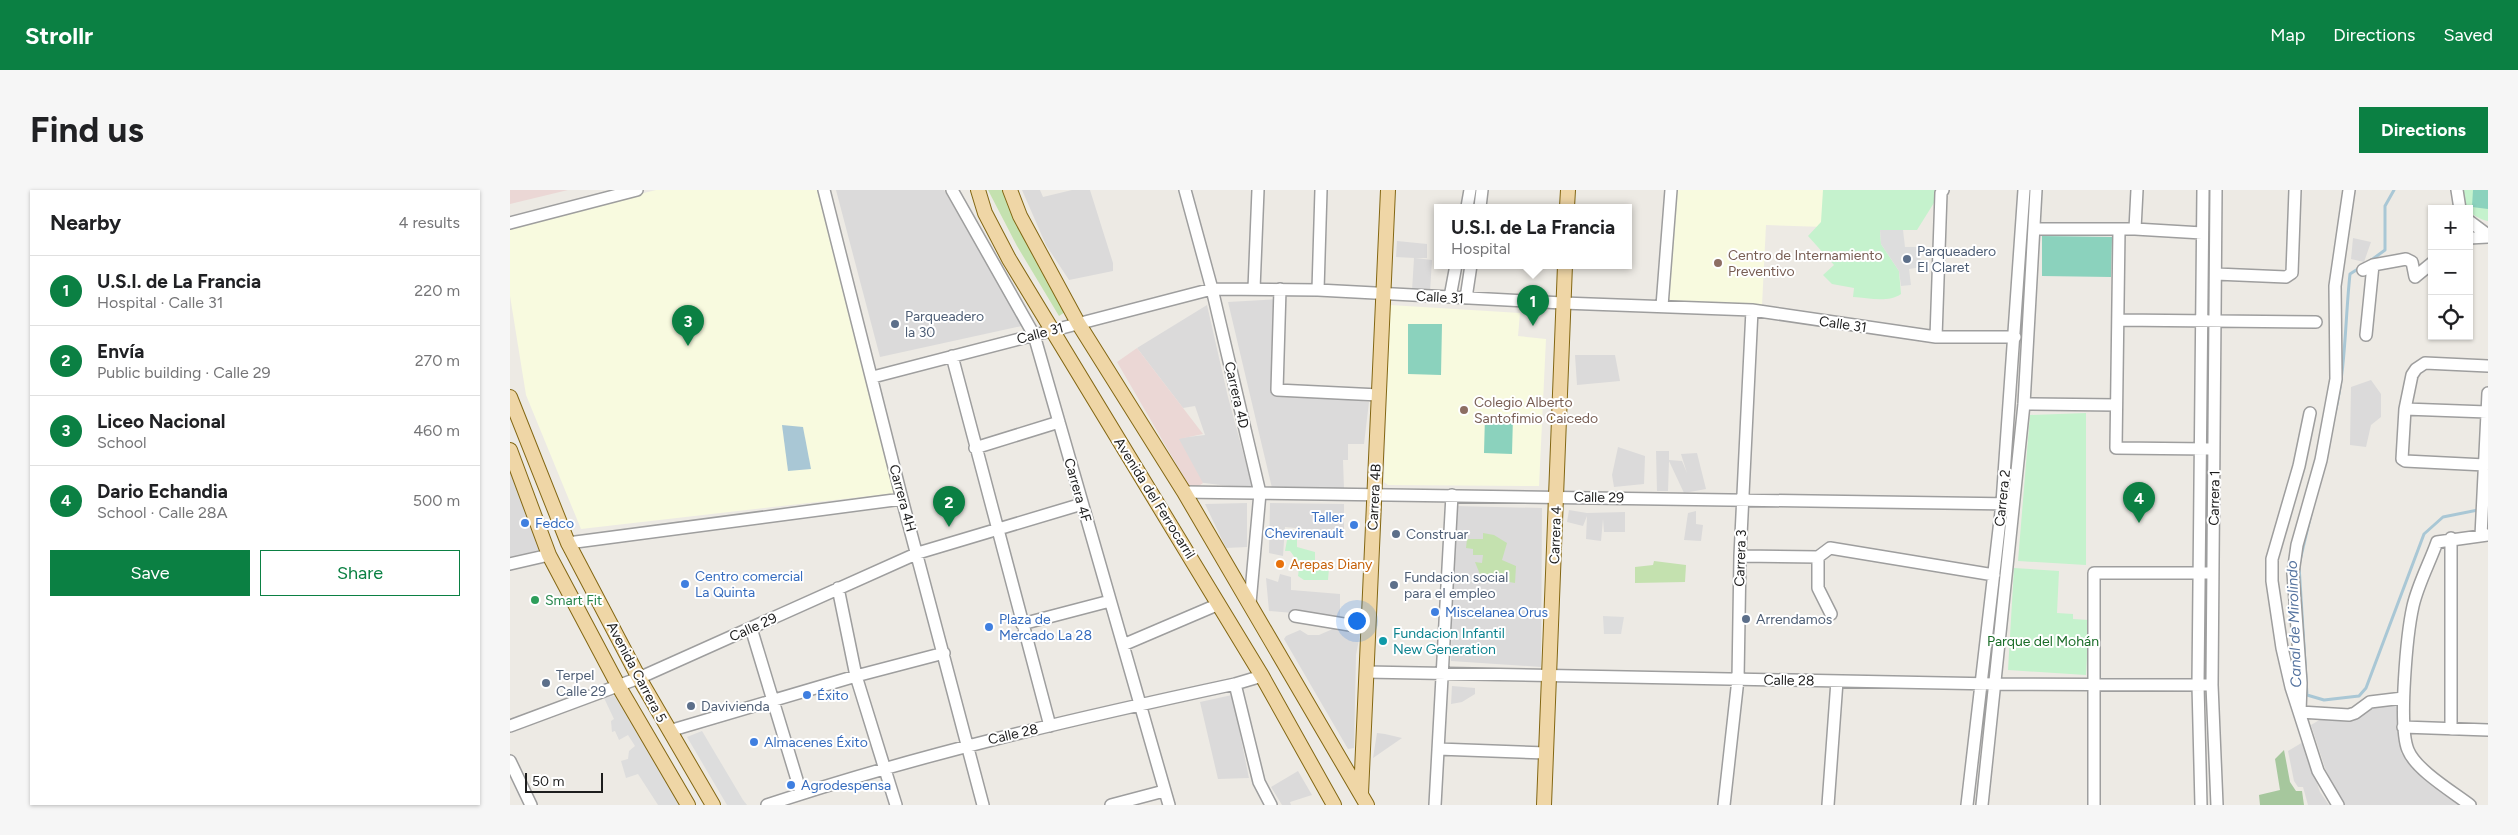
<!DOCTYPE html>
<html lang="en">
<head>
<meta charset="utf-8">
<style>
  body { margin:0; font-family:Figtree,sans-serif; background:#f6f6f6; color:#202124 }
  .controls { position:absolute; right:15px; top:15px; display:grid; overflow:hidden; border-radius:0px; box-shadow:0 1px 4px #0004 }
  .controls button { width:45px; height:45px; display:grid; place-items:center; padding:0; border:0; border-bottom:1px solid #e0e0e0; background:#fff; color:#202124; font:25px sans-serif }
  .scale { position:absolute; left:15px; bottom:12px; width:78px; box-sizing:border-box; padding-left:5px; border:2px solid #1d1d1d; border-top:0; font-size:14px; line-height:18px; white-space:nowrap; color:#1d1d1d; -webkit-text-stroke:4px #fff; paint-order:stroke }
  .you { position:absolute; left:846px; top:430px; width:18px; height:18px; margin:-12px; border:4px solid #fff; border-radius:50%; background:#1a73e8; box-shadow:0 0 0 8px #1a73e833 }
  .badge { display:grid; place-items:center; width:32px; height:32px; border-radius:50%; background:#0b8043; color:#fff; font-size:16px; font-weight:700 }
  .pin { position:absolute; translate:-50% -41px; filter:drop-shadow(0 1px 2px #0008) }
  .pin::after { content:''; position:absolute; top:26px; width:18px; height:15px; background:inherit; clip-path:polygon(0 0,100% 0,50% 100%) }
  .popup { position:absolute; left:924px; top:14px; width:198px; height:65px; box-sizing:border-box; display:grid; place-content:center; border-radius:0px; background:#fff; filter:drop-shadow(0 1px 4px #0005); font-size:16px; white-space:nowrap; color:#757577 }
  .popup b { font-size:19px; color:#202124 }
  .popup::after { content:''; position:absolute; left:50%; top:100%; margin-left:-10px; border:10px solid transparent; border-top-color:#fff }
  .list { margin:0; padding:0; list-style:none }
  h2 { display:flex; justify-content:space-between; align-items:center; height:65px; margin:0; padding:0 20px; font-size:21px }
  h2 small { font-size:16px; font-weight:400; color:#757577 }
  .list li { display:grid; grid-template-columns:32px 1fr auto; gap:15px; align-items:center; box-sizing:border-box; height:70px; padding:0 20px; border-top:1px solid #e0e0e0 }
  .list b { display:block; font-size:19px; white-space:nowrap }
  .list p { margin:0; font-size:16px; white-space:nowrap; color:#757577 }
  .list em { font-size:16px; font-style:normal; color:#757577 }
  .actions { display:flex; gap:10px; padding:15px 20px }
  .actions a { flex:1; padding:11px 0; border:1px solid #0b8043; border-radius:0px; text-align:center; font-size:18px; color:#0b8043 }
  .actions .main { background:#0b8043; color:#fff }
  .icon { flex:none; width:28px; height:28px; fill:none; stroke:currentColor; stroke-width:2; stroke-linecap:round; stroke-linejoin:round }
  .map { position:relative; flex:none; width:1978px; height:615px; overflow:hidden; border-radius:0px }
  header { display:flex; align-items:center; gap:30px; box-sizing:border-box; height:70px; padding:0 25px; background:#0b8043; color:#fff }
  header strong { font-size:24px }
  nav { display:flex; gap:28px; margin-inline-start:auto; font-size:18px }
  .intro { display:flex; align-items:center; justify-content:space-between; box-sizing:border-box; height:120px; padding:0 30px }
  h1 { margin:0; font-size:35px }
  .button { padding:12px 22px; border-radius:0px; background:#0b8043; color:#fff; font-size:18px; font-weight:700 }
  main { display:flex; gap:30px; padding:0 30px }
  aside { flex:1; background:#fff; border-radius:0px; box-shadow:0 1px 4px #0004 }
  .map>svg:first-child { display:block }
</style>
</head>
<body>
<header>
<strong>Strollr</strong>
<nav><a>Map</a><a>Directions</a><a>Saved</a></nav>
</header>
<div class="intro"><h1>Find us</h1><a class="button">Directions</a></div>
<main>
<aside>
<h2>Nearby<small>4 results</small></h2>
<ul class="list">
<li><span class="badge">1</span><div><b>U.S.I. de La Francia</b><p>Hospital · Calle 31</p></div><em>220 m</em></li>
<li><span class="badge">2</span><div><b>Envía</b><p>Public building · Calle 29</p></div><em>270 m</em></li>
<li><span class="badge">3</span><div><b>Liceo Nacional</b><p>School</p></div><em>460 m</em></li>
<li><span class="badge">4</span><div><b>Dario Echandia</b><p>School · Calle 28A</p></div><em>500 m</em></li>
</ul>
<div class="actions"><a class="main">Save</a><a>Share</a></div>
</aside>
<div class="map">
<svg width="1978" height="615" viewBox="0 0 1978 615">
  <rect width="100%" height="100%" fill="#edeae4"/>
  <path fill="#dbdada" d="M 326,0 L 434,0 L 512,136 L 370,167 Z
    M 512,0 L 530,0 L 533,7 L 562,0 L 580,0 L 603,73 L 603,81 L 559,90 L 536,55 Z
    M 1843,48 L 1861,52 L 1854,72 L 1841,69 Z
    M 887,51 L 917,54 L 917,68 L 905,68 L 922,70 L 920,102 L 902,101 L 904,68 L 886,67 Z
    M 770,109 L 767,200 L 859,212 L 854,254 L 838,254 L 838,270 L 833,270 L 834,299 L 762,298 L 718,112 Z
    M 697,115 L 718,207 L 743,299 L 678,291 L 652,250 L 695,245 L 685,216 L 673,218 L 627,158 Z
    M 1065,165 L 1105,165 L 1110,191 L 1067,195 Z
    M 1861,190 L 1871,204 L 1871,227 L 1861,235 L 1856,257 L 1840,255 L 1841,197 Z
    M 1108,257 L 1135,266 L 1134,294 L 1104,297 L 1102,285 Z
    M 1146,261 L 1159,261 L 1159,270 L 1172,271 L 1177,283 L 1171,264 L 1187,263 L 1196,299 L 1174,303 L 1159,271 L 1158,301 L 1147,301 Z
    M 0,272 L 34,358 L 0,369 Z
    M 737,313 L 737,357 L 716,358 L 695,314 Z
    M 760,313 L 834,314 L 834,343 L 775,337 L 773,366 L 759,363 Z
    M 944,316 L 1032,318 L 1031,477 L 941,471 Z
    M 1059,320 L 1077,323 L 1115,322 L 1115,342 L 1094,342 L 1093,329 L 1091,351 L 1076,349 L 1077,326 L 1073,336 L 1057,332 Z
    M 1186,321 L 1186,334 L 1193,335 L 1191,351 L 1174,350 L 1178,323 Z
    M 770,384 L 781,387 L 781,400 L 830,404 L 830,427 L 759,421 L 756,388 L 768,392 Z
    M 825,438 L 850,444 L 846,465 L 844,558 L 838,559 L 774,449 L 776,446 L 790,440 L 798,445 L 809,445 Z
    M 942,496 L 965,498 L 965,504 L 952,512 L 941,514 Z
    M 722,505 L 739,588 L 708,589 L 690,512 Z
    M 1872,514 L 1889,516 L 1891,563 L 1951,615 L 1833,615 L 1815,578 L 1801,535 L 1816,526 L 1848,524 Z
    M 867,543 L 875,544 L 892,548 L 863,568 Z
    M 1793,552 L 1810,602 L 1819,615 L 1798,615 L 1793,597 L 1788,597 L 1784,591 L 1778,561 Z
    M 788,581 L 802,605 L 780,612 L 781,615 L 772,615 L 761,597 Z"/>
  <path fill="#ebd7d5" d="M 0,0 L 58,0 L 0,14 Z
    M 627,158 L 693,244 L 669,249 L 693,293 L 682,301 L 607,172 Z"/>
  <path fill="#f8fadf" d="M 146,0 L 310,0 L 386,303 L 71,339 L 16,205 L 0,106 L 0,36 Z
    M 1167,0 L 1432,0 L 1403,1 L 1407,40 L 1256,35 L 1252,116 L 1159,111 Z
    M 880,115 L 1010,123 L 1008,146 L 1036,149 L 1029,296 L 878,295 L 874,292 Z"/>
  <path fill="#c4e1af" d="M 478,0 L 493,0 L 515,50 L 555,122 L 549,126 L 507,56 Z
    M 973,343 L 984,345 L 997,353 L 992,370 L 1006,376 L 1005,393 L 971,387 L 965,372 L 972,373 L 973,365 L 963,365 L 963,359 L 956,358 L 957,349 L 973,349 Z
    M 1144,371 L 1176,375 L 1175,392 L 1125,393 L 1125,377 L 1143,375 Z"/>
  <path fill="#a6c79d" d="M 1774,560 L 1780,592 L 1786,601 L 1792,601 L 1794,615 L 1750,615 L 1749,605 L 1770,600 L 1765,569 Z"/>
  <path fill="#c5f2cd" d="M 1313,0 L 1432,0 L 1407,40 L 1370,40 L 1371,54 L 1389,81 L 1391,104 C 1378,113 1359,108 1343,107 L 1344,98 L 1322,94 L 1313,85 L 1324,75 L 1298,46 L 1311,32 Z
    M 1951,0 L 1978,0 L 1978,31 C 1960,27 1955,17 1951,0 Z
    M 1576,223 L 1576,375 L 1508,371 L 1520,225 Z
    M 787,349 L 787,357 L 805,362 L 805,370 L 819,378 L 818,390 L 794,390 L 788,386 C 790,375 787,370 780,361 L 775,361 L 777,350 Z
    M 1504,378 L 1549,381 L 1547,423 L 1563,424 L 1563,429 L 1579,430 L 1576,485 L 1498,480 Z"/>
  <path fill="#8bd2bd" d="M 1963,0 L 1978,0 L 1978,19 L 1962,17 Z
    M 1532,46 L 1602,47 L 1601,87 L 1532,86 Z
    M 898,134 L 932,134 L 931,185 L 898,184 Z
    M 975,225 L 1003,226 L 1002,264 L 974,263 Z"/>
  <path fill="#ddd" d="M 1370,40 L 1393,40 L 1395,57 L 1408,57 L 1412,77 L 1399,79 L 1401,95 L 1391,96 L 1389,81 L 1371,54 Z
    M 1093,426 L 1114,427 L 1111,444 L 1094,444 Z
    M 107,505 L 169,615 L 148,615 L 128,584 L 116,588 L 111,571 L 118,569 L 119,561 L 125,556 L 118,545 L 109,550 L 105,541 L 102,542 L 101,531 L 104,529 L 94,508 Z
    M 192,541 L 233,610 L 237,615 L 217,615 L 177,547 Z"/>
  <path fill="#a9c7d5" d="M 272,235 L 293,237 L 301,279 L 278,281 Z"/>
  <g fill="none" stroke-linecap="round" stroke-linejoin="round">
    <path stroke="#a9c7d5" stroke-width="3" d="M 1860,71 L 1875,60 L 1875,16 L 1884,0
      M 1825,223 C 1836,177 1835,130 1840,84 L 1851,77
      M 1801,324 L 1789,375 L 1797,505 L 1814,510 L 1849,506 L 1856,498 L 1914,344 L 1933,327 L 1978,318"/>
    <g stroke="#9e9e9e" stroke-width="14">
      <path id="minor" d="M 314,0 L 392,309 L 473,615
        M 442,0 L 524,145 L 659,615
        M 675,0 L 702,99 L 750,303 L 740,413
        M 1706,0 L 1702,495 L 1707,615
        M 1839,0 L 1825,96 L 1826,189 L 1811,270 L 1787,355 L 1783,383 L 1791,493 L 1790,522 L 1839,525 L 1845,523 L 1860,512 L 1893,508
        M 1947,0 L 1950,19
        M 957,17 L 960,0
        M 970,17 L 972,0
        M 1959,31 L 1978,45
        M 0,33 L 127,0
        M 1524,39 L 1625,39 L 1692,43
        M 1625,39 L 1627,0
        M 1609,40 L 1606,258 L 1699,259
        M 1959,48 L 1978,47
        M 1853,80 L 1863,75 L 1896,69 L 1902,72 L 1905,87 L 1922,73
        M 1706,84 L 1776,87 L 1782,83 L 1785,0
        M 744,99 L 748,0
        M 770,99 L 767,200 L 869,205
        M 808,100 L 811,0
        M 940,107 L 946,75
        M 956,108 L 961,75
        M 1152,116 L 1161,0
        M 1608,130 L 1806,132
        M 1856,145 L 1863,75
        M 1426,147 L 1431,3 L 1433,0
        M 442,166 L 540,536
        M 363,187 L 702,99 L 808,100 L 1053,113 L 1242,120 L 1426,147 L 1505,147
        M 1514,214 L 1606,215
        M 1895,219 L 1977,222
        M 1800,223 L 1789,276 L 1762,369 L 1762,391 L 1772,458 L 1781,497 L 1808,581 L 1828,615
        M 465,258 L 549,232
        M 1975,275 L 1895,271 L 1892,269 L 1895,219 L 1902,185 L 1906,179 L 1915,173 L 1978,176
        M 674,302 L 1503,314
        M 1971,346 L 1978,203
        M 1941,348 L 1941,539
        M 58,353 L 392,309
        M 1230,366 L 1308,367 L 1320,358 L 1484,385
        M 1308,367 L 1308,398 L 1321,424
        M 0,374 L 39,365
        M 328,398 L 346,486 L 386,615
        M 785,426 L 858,438
        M 512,434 L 600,411
        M 241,438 L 291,603
        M 613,455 L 709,414
        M 856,482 L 1485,494 L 1702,495
        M 725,494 L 749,592 L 761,615
        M 0,536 L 129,488 L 408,363 L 572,314
        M 1893,537 L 1978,540
        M 159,541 L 346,486 L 434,463
        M 928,559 L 1036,563
        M 0,571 L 21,615
        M 257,615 C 410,564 567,528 725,494 L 752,486
        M 601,615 L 654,601
        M 925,615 L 942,305
        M 1214,615 L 1228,489 L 1230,366 L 1242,120
        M 1318,615 L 1327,491
        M 1457,615 L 1492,313 L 1514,0
        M 1472,615 L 1514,214 L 1526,0
        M 1584,615 L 1584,383 L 1697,383
        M 1691,615 L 1688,495 L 1693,0
        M 1960,615 C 1943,602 1906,580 1898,560 C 1888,536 1897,443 1903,416 C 1908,394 1920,372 1927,352 L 1978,345"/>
    </g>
    <g stroke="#836713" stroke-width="16">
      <path id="major" d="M 468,0 L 475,23 L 499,69 L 752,486 L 824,615
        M 500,0 L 510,26 L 568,133 L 674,302 L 857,615
        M 1057,17 L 1058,0
        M 0,207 L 58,353 L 129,488 L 203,615
        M 0,260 L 39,365 L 109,497 L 178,615
        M 851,604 L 878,0
        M 1034,615 L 1055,75"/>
    </g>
    <use href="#minor" stroke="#fff" stroke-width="11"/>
    <use href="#major" stroke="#efd6a6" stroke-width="14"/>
  </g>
  <g fill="#5c6f8a" stroke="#fff" stroke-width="2">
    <circle cx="1397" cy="69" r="5"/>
    <circle cx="385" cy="134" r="5"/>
    <circle cx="886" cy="344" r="5"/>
    <circle cx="884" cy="395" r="5"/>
    <circle cx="1236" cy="429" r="5"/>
    <circle cx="36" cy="493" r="5"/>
    <circle cx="181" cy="516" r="5"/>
  </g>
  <g fill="#8d6e63" stroke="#fff" stroke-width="2">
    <circle cx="1208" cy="73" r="5"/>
    <circle cx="954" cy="220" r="5"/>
  </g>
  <g fill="#3f7fe0" stroke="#fff" stroke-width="2">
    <circle cx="15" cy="333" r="5"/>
    <circle cx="844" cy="335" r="5"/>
    <circle cx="175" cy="394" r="5"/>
    <circle cx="925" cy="422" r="5"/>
    <circle cx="479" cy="437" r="5"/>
    <circle cx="297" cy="505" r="5"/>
    <circle cx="244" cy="552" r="5"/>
    <circle cx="281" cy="595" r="5"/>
  </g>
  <circle fill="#e8710a" stroke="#fff" stroke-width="2" cx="770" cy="374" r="5"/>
  <circle fill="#2e9e5b" stroke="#fff" stroke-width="2" cx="25" cy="410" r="5"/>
  <circle fill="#0f9aa8" stroke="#fff" stroke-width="2" cx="873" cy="451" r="5"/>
  <g text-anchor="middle" stroke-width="4" stroke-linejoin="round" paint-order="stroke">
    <g font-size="14" fill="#4e5e75" stroke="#fff" text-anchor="start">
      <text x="1407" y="66">Parqueadero<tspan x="1407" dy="16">El Claret</tspan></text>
      <text x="395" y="131">Parqueadero<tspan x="395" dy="16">la 30</tspan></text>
      <text x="896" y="349">Construar</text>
      <text x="894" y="392">Fundacion social<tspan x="894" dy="16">para el empleo</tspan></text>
      <text x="1246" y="434">Arrendamos</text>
      <text x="46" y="490">Terpel<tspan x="46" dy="16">Calle 29</tspan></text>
      <text x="191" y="521">Davivienda</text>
    </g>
    <g font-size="14" fill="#785e54" stroke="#fff" text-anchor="start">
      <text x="1218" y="70">Centro de Internamiento<tspan x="1218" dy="16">Preventivo</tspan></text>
      <text x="964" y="217">Colegio Alberto<tspan x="964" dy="16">Santofimio Caicedo</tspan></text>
    </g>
    <g font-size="14" fill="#1d1d1d" stroke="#fff">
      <text transform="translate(930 107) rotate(3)" y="5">Calle 31</text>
      <text transform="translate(1333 134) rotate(8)" y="5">Calle 31</text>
      <text transform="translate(530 143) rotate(-15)" y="5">Calle 31</text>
      <text transform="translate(727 205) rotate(77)" y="5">Carrera 4D</text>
      <text transform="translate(568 300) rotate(74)" y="5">Carrera 4F</text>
      <text transform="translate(864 307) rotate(-87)" y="5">Carrera 4B</text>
      <text transform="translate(1089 307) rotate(1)" y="5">Calle 29</text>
      <text transform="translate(393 308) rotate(75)" y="5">Carrera 4H</text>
      <text transform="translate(645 308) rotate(58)" y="5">Avenida del Ferrocarril</text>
      <text transform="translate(1492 308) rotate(-84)" y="5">Carrera 2</text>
      <text transform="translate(1704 308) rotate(-89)" y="5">Carrera 1</text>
      <text transform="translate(1045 345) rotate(-88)" y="5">Carrera 4</text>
      <text transform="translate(1230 368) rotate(-88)" y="5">Carrera 3</text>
      <text transform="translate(243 437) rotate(-24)" y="5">Calle 29</text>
      <text transform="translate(127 482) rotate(62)" y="5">Avenida Carrera 5</text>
      <text transform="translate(1279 490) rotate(1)" y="5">Calle 28</text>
      <text transform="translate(503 544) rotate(-13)" y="5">Calle 28</text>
    </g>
    <g font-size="14" fill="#366cbe" stroke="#fff" text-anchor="start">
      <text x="834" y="332" text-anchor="end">Taller<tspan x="834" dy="16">Chevirenault</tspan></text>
      <text x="25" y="338">Fedco</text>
      <text x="185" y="391">Centro comercial<tspan x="185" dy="16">La Quinta</tspan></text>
      <text x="935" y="427">Miscelanea Orus</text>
      <text x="489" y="434">Plaza de<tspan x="489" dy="16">Mercado La 28</tspan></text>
      <text x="307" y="510">Éxito</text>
      <text x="254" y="557">Almacenes Éxito</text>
      <text x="291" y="600">Agrodespensa</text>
    </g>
    <g font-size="14" fill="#c56008" stroke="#fff" text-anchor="start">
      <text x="780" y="379">Arepas Diany</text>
    </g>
    <g font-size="14" fill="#27864d" stroke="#fff" text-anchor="start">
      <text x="35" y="415">Smart Fit</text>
    </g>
    <g font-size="14" fill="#0d838f" stroke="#fff" text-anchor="start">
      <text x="883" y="448">Fundacion Infantil<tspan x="883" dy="16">New Generation</tspan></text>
    </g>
    <g font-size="14" fill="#196c27" stroke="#fff">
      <text x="1533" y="456">Parque del Mohán</text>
    </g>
    <g font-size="15" font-style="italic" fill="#5674a0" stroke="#fff">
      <text transform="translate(1784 434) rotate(-92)" y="5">Canal de Mirolindo</text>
    </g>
  </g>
</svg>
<div class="controls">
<button>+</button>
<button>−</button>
<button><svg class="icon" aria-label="locate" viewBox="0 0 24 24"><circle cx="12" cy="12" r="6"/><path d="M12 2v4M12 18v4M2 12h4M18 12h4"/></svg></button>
</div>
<div class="scale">50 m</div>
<div class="you"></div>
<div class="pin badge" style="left:1023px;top:136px">1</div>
<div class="popup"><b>U.S.I. de La Francia</b>Hospital</div>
<div class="pin badge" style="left:439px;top:337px">2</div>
<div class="pin badge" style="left:178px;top:156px">3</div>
<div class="pin badge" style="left:1629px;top:333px">4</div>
</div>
</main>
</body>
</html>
